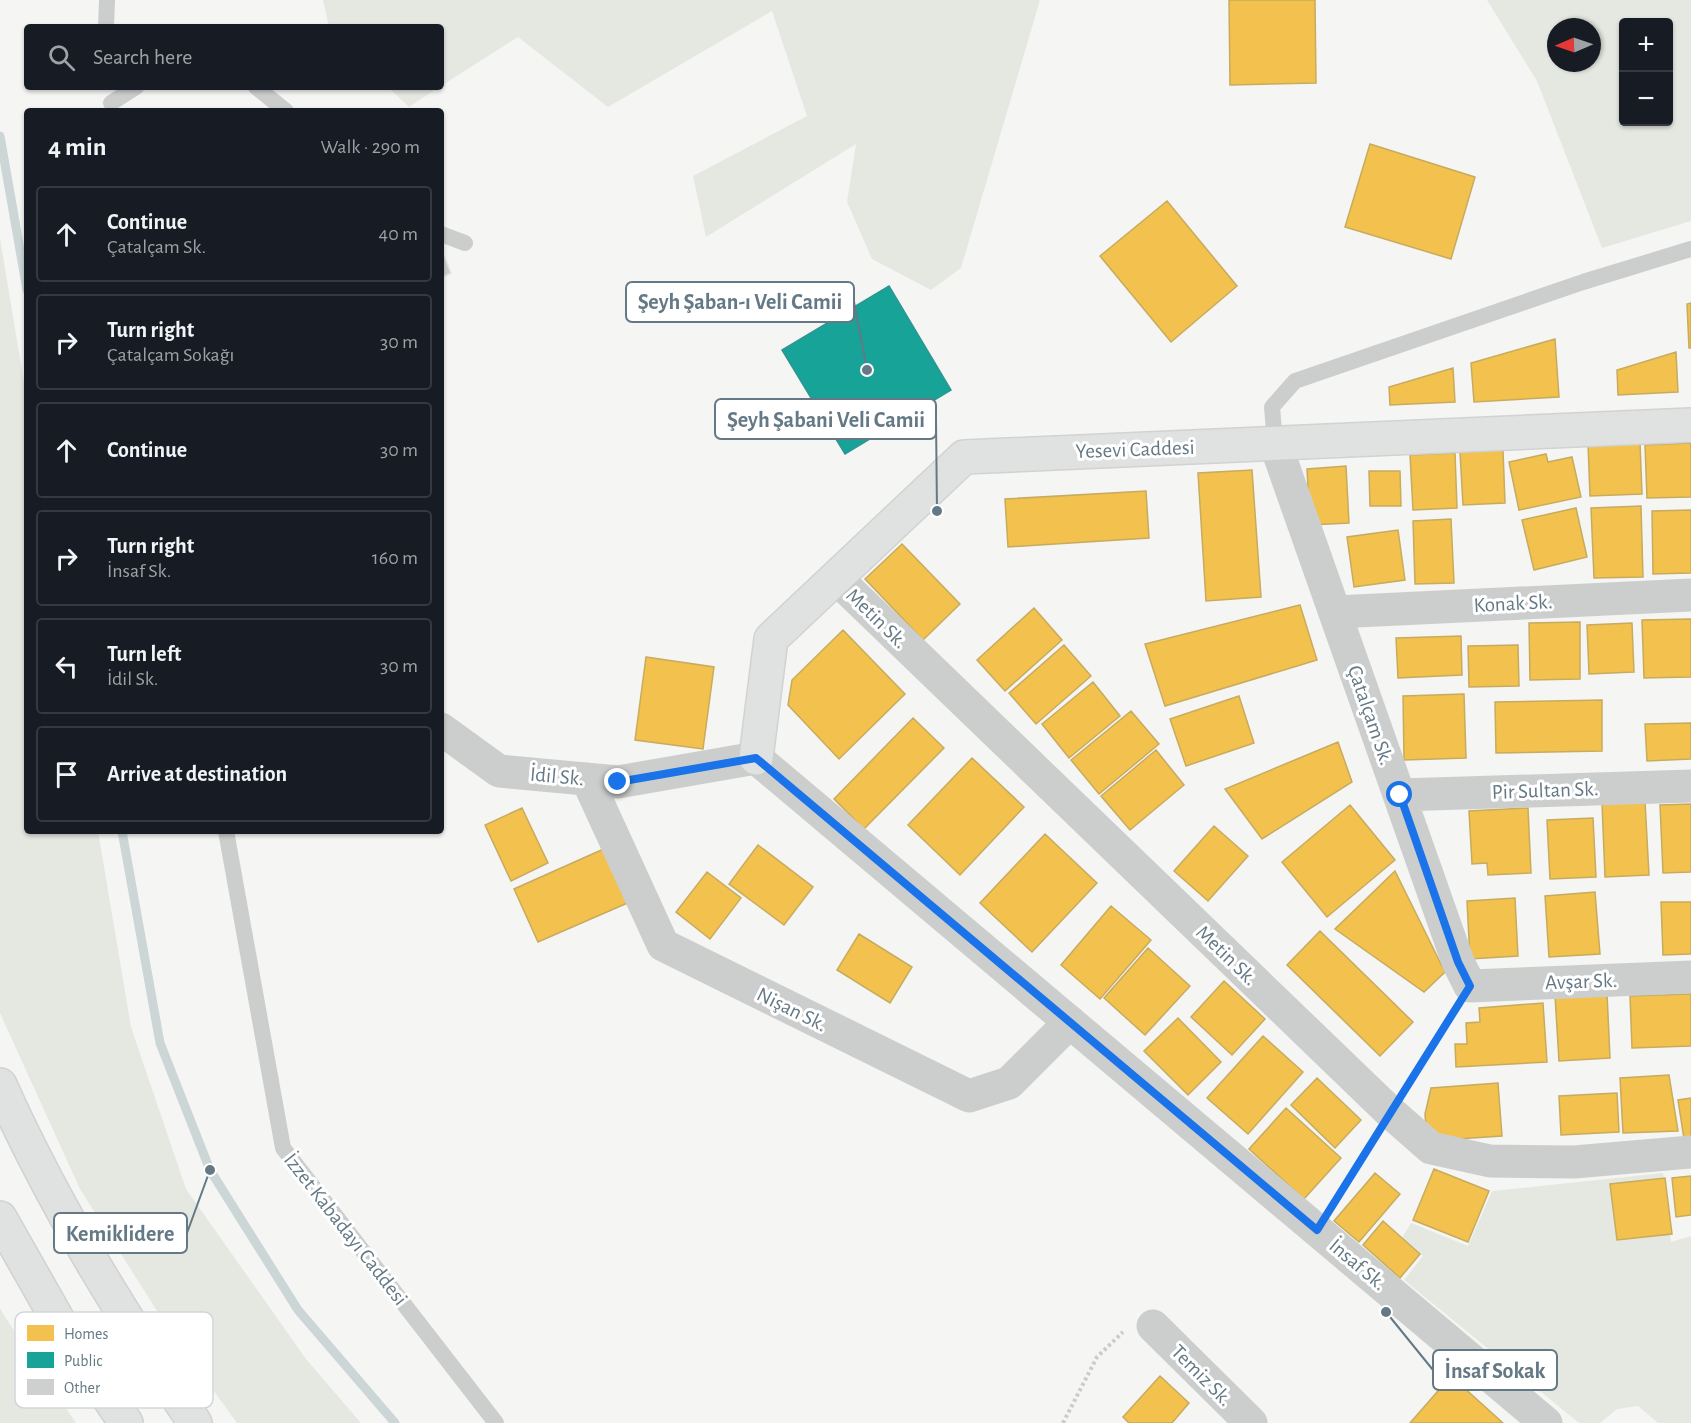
<!DOCTYPE html>
<html lang="en">
<head>
<meta charset="utf-8">
<style>
  body { margin:0; font-family:"Alegreya Sans",sans-serif; background:#20242c; color:#f1f3f6 }
  .controls { position:absolute; right:18px; top:18px; display:grid; overflow:hidden; border-radius:6px; box-shadow:0 2px 4px #0004 }
  .controls button { width:54px; height:54px; display:grid; place-items:center; padding:0; border:0; border-bottom:2px solid #363941; background:#171b24; color:#f1f3f6; font:30px sans-serif }
  .compass { position:absolute; left:1547px; top:18px; width:54px; height:54px; border-radius:50%; background:#171b24; box-shadow:0 2px 4px #0004; rotate:268deg }
  .stop { position:absolute; width:18px; height:18px; margin:-14px; border:4px solid #1a73e8; border-radius:50%; background:#fff }
  .stop.end { background:#1a73e8; border-color:#fff; box-shadow:0 2px 6px #0008 }
  .list { margin:0; padding:0; list-style:none }
  h2 { display:flex; justify-content:space-between; align-items:center; height:78px; margin:0; padding:0 24px; font-size:26px }
  h2 small { font-size:20px; font-weight:400; color:#9ea1a6 }
  .list li { display:grid; grid-template-columns:39px 1fr auto; gap:18px; align-items:center; box-sizing:border-box; height:96px; margin:0 12px 12px; padding:0 12px; border:2px solid #363941; border-radius:6px }
  .list b { display:block; font-size:22px; white-space:nowrap }
  .list p { margin:0; font-size:20px; white-space:nowrap; color:#9ea1a6 }
  .list em { font-size:20px; font-style:normal; color:#9ea1a6 }
  .icon { flex:none; width:33px; height:33px; fill:none; stroke:currentColor; stroke-width:2; stroke-linecap:round; stroke-linejoin:round }
  .map { position:relative; flex:none; width:1691px; height:1423px; overflow:hidden }
  .search { position:absolute; background:#171b24; box-shadow:0 2px 4px #0004; left:24px; top:24px; width:420px; height:66px; display:flex; align-items:center; gap:15px; box-sizing:border-box; padding:0 21px; border-radius:6px; color:#9ea1a6; font-size:22px }
  .panel { position:absolute; background:#171b24; box-shadow:0 2px 4px #0004; left:24px; top:108px; width:420px; height:726px; border-radius:6px }
  .map>svg:first-child { display:block }
</style>
</head>
<body>
<div class="map">
<svg width="1691" height="1423" viewBox="0 0 1691 1423">
  <rect width="100%" height="100%" fill="#f5f5f3"/>
  <path fill="#e5e8e1" fill-rule="evenodd" d="M 323,0 L 1040,0 L 961,268 L 931,290 L 872,259 L 847,202 L 856,144 L 706,237 L 693,176 L 807,116 L 772,11 L 608,107 L 518,37 L 441,86 L 441,27 L 329,27 Z
    M 1487,0 L 1691,0 L 1691,221 L 1602,248 L 1537,81 ZM 1668,22 L 1668,122 L 1624,122 L 1624,22 ZM 1556,27 L 1592,27 L 1592,63 L 1556,63 Z
    M 388,87 L 439,87 L 409,107 Z
    M 0,238 L 27,401 L 27,831 L 98,831 L 131,1027 L 186,1189 L 306,1359 L 361,1423 L 237,1423 L 164,1322 L 80,1189 L 0,1013 Z
    M 1663,1173 L 1671,1242 L 1691,1236 L 1691,1423 L 1658,1423 L 1638,1406 L 1617,1409 L 1600,1423 L 1579,1423 L 1404,1280 L 1423,1256 L 1402,1238 L 1411,1223 L 1468,1246 L 1492,1191 Z
    M 0,1308 L 3,1314 L 76,1423 L 0,1423 Z"/>
  <path fill="#f2c14e" stroke="#c7ab5e" stroke-width="1.5" d="M 1229,0 L 1315,0 L 1316,83 L 1230,85 Z
    M 1370,144 L 1475,177 L 1451,259 L 1345,227 Z
    M 1167,201 L 1237,286 L 1171,342 L 1100,256 Z
    M 1691,303 L 1691,348 L 1689,348 L 1687,304 Z
    M 1555,339 L 1559,397 L 1474,402 L 1471,363 Z
    M 1676,352 L 1678,392 L 1618,395 L 1617,370 Z
    M 1453,368 L 1455,402 L 1390,405 L 1389,387 Z
    M 1640,442 L 1642,494 L 1590,496 L 1588,444 Z
    M 1691,443 L 1691,497 L 1647,498 L 1645,445 Z
    M 1503,450 L 1505,503 L 1463,505 L 1460,452 Z
    M 1455,453 L 1457,508 L 1413,510 L 1410,455 Z
    M 1546,454 L 1548,462 L 1572,457 L 1581,497 L 1519,510 L 1509,462 Z
    M 1346,466 L 1349,523 L 1310,525 L 1307,469 Z
    M 1252,470 L 1261,597 L 1206,601 L 1198,473 Z
    M 1369,471 L 1400,471 L 1401,506 L 1370,506 Z
    M 1146,491 L 1149,538 L 1008,547 L 1005,499 Z
    M 1641,506 L 1643,577 L 1594,578 L 1591,508 Z
    M 1576,508 L 1587,557 L 1534,570 L 1522,520 Z
    M 1691,510 L 1691,573 L 1653,574 L 1652,511 Z
    M 1451,519 L 1454,583 L 1415,584 L 1413,521 Z
    M 1398,530 L 1405,580 L 1354,587 L 1347,537 Z
    M 902,544 L 960,604 L 923,640 L 865,579 Z
    M 1300,605 L 1317,660 L 1165,706 L 1145,644 Z
    M 1034,608 L 1062,640 L 1005,691 L 977,660 Z
    M 1691,619 L 1691,677 L 1644,678 L 1642,620 Z
    M 1580,622 L 1580,679 L 1530,680 L 1529,623 Z
    M 1632,623 L 1634,672 L 1589,674 L 1587,625 Z
    M 843,630 L 905,694 L 839,759 L 788,705 L 792,680 Z
    M 1461,636 L 1462,675 L 1398,678 L 1396,638 Z
    M 1064,645 L 1091,676 L 1036,724 L 1009,693 Z
    M 1518,645 L 1519,686 L 1469,687 L 1468,646 Z
    M 646,657 L 714,667 L 703,749 L 635,740 Z
    M 1093,682 L 1120,716 L 1069,758 L 1042,724 Z
    M 1464,694 L 1466,758 L 1404,760 L 1403,696 Z
    M 1239,696 L 1254,743 L 1186,766 L 1170,719 Z
    M 1602,700 L 1602,751 L 1496,753 L 1495,702 Z
    M 1131,711 L 1159,744 L 1099,794 L 1071,760 Z
    M 913,718 L 944,748 L 864,829 L 834,799 Z
    M 1691,723 L 1691,759 L 1647,761 L 1645,724 Z
    M 1338,742 L 1352,782 L 1262,839 L 1225,789 Z
    M 1156,750 L 1184,785 L 1130,830 L 1101,796 Z
    M 972,758 L 1024,807 L 960,875 L 908,825 Z
    M 1645,801 L 1649,875 L 1605,877 L 1602,803 Z
    M 1691,804 L 1691,872 L 1663,873 L 1660,805 Z
    M 1350,805 L 1395,860 L 1327,917 L 1282,862 Z
    M 522,808 L 548,863 L 511,881 L 485,825 Z
    M 1528,808 L 1531,873 L 1488,875 L 1487,863 L 1472,864 L 1469,811 Z
    M 1593,818 L 1596,877 L 1550,879 L 1547,820 Z
    M 1214,826 L 1248,856 L 1208,901 L 1174,871 Z
    M 1045,834 L 1097,883 L 1032,952 L 980,903 Z
    M 758,845 L 813,887 L 784,925 L 729,884 Z
    M 608,847 L 632,901 L 538,942 L 514,889 Z
    M 1395,871 L 1445,972 L 1424,992 L 1335,929 Z
    M 707,872 L 741,898 L 710,939 L 676,912 Z
    M 1595,892 L 1600,954 L 1549,957 L 1545,896 Z
    M 1515,898 L 1518,956 L 1470,959 L 1467,901 Z
    M 1661,902 L 1691,902 L 1691,954 L 1663,955 Z
    M 1111,906 L 1151,940 L 1100,999 L 1061,965 Z
    M 1320,931 L 1413,1022 L 1380,1056 L 1287,965 Z
    M 859,934 L 912,967 L 890,1003 L 837,970 Z
    M 1148,948 L 1190,986 L 1145,1035 L 1104,998 Z
    M 1224,981 L 1265,1019 L 1232,1055 L 1191,1017 Z
    M 1607,993 L 1610,1058 L 1559,1061 L 1555,996 Z
    M 1691,994 L 1691,1046 L 1632,1048 L 1630,996 Z
    M 1543,1003 L 1547,1062 L 1456,1067 L 1455,1044 L 1467,1044 L 1466,1023 L 1480,1022 L 1479,1008 Z
    M 1178,1018 L 1221,1062 L 1188,1095 L 1144,1051 Z
    M 1263,1036 L 1303,1072 L 1248,1134 L 1207,1098 Z
    M 1669,1075 L 1678,1131 L 1623,1133 L 1620,1078 Z
    M 1317,1078 L 1361,1120 L 1335,1148 L 1291,1105 Z
    M 1498,1083 L 1502,1136 L 1427,1141 L 1425,1114 L 1431,1088 Z
    M 1617,1093 L 1619,1132 L 1561,1135 L 1559,1096 Z
    M 1691,1098 L 1691,1138 L 1684,1139 L 1678,1100 Z
    M 1286,1108 L 1341,1158 L 1304,1199 L 1249,1149 Z
    M 1434,1169 L 1489,1191 L 1468,1242 L 1413,1220 Z
    M 1375,1173 L 1400,1194 L 1359,1242 L 1334,1221 Z
    M 1691,1176 L 1691,1215 L 1676,1217 L 1672,1178 Z
    M 1665,1178 L 1672,1234 L 1617,1240 L 1610,1184 Z
    M 1383,1221 L 1420,1254 L 1400,1278 L 1363,1245 Z
    M 1160,1376 L 1189,1403 L 1172,1423 L 1129,1423 L 1123,1417 Z
    M 1451,1376 L 1503,1423 L 1410,1423 Z"/>
  <path fill="#17a398" stroke="#2e9692" stroke-width="1.5" d="M 889,286 L 951,390 L 845,454 L 782,350 Z"/>
  <g fill="none" stroke-linecap="round" stroke-linejoin="round">
    <path stroke="#ccd6d7" stroke-width="9" d="M 0,136 L 27,290
      M 122,831 L 160,1043 L 210,1170 L 298,1310 L 395,1423"/>
  </g>
  <path fill="#ced0d0" stroke="#e4e4e3" stroke-width="1.5" d="M 441,249 L 451,273 L 441,278 Z"/>
  <g fill="none" stroke-linecap="round" stroke-linejoin="round">
    <g stroke="#d1d3d3" stroke-width="36">
      <path id="secondary" d="M 756,758 L 771,639 L 964,457 L 1691,425"/>
    </g>
    <g stroke="#d0d1d2" stroke-width="36">
      <path id="highway" d="M 0,1085 C 53,1204 122,1315 195,1423
        M 0,1218 L 68,1338 L 126,1423"/>
    </g>
    <path stroke="#cacbcc" stroke-width="4" stroke-dasharray="3 3" stroke-linecap="butt" d="M 1408,1084 L 1454,1012
      M 1333,1203 L 1373,1139
      M 1063,1423 L 1097,1357 L 1123,1332"/>
    <path stroke="#cccece" stroke-width="16" d="M 106,27 L 107,0
      M 256,87 L 286,111
      M 111,103 L 136,87
      M 441,234 L 465,243
      M 1275,443 L 1272,407 L 1295,381 L 1583,282 L 1691,249
      M 226,831 L 283,1148 L 496,1423"/>
    <path stroke="#cccece" stroke-width="33" d="M 1275,443 L 1458,962 L 1470,986 L 1691,977
      M 836,578 L 1390,1112 L 1431,1148 L 1490,1161 L 1574,1162 L 1691,1152
      M 1335,612 L 1691,595
      M 441,729 L 499,771 L 618,782 L 756,758 L 1546,1423
      M 587,779 L 663,945 L 969,1096 L 1009,1083 L 1070,1022
      M 1400,795 L 1691,786
      M 1153,1326 L 1251,1423"/>
    <use href="#secondary" stroke="#e0e1e1" stroke-width="33"/>
    <use href="#highway" stroke="#e0e1e1" stroke-width="33"/>
  </g>
  <g fill="none" stroke-linecap="round" stroke-linejoin="round">
    <path stroke="#1a73e8" stroke-width="8" d="M 618,782 L 756,758 L 1317,1230 L 1470,986 L 1458,962 L 1400,795"/>
  </g>
  <g text-anchor="middle" stroke-width="6" stroke-linejoin="round" paint-order="stroke">
    <g font-size="21" fill="#647985" stroke="#fff">
      <text transform="translate(1135 449) rotate(-2)" y="7">Yesevi Caddesi</text>
      <text transform="translate(1513 603) rotate(-3)" y="7">Konak Sk.</text>
      <text transform="translate(877 618) rotate(44)" y="7">Metin Sk.</text>
      <text transform="translate(1371 715) rotate(71)" y="7">Çatalçam Sk.</text>
      <text transform="translate(557 776) rotate(5)" y="7">İdil Sk.</text>
      <text transform="translate(1545 790) rotate(-2)" y="7">Pir Sultan Sk.</text>
      <text transform="translate(1227 955) rotate(44)" y="7">Metin Sk.</text>
      <text transform="translate(1581 981) rotate(-2)" y="7">Avşar Sk.</text>
      <text transform="translate(792 1009) rotate(26)" y="7">Nişan Sk.</text>
      <text transform="translate(346 1229) rotate(52)" y="7">İzzet Kabadayı Caddesi</text>
      <text transform="translate(1358 1264) rotate(40)" y="7">İnsaf Sk.</text>
      <text transform="translate(1202 1375) rotate(45)" y="7">Temiz Sk.</text>
    </g>
  </g>
  <rect x="15" y="1312" width="198" height="96" rx="9" fill="#fff" stroke="#d0d7da" stroke-width="1.5"/>
  <rect x="27" y="1325" width="27" height="16" fill="#f2c14e"/>
  <rect x="27" y="1352" width="27" height="16" fill="#17a398"/>
  <rect x="27" y="1379" width="27" height="16" fill="#ced0d0"/>
  <g font-size="16" fill="#647985">
    <text x="64" y="1339">Homes</text>
    <text x="64" y="1366">Public</text>
    <text x="64" y="1393">Other</text>
  </g>
  <path fill="none" stroke="#647985" stroke-width="2" d="M867 370L854 302M937 511L936 419M210 1170L187 1233M1386 1312L1433 1370"/>
  <g fill="#647985" stroke="#fff" stroke-width="2">
    <circle cx="867" cy="370" r="6"/>
    <circle cx="937" cy="511" r="6"/>
    <circle cx="210" cy="1170" r="6"/>
    <circle cx="1386" cy="1312" r="6"/>
  </g>
  <g fill="#fff" stroke="#647985" stroke-width="2">
    <rect x="626" y="282" width="228" height="40" rx="6"/>
    <rect x="715" y="399" width="221" height="40" rx="6"/>
    <rect x="54" y="1213" width="133" height="40" rx="6"/>
    <rect x="1433" y="1350" width="124" height="40" rx="6"/>
  </g>
  <g font-size="22" text-anchor="middle" font-weight="bold" fill="#647985">
    <text x="740" y="309">Şeyh Şaban-ı Veli Camii</text>
    <text x="826" y="427">Şeyh Şabani Veli Camii</text>
    <text x="120" y="1241">Kemiklidere</text>
    <text x="1495" y="1378">İnsaf Sokak</text>
  </g>
</svg>
<div class="controls">
<button>+</button>
<button>−</button>
</div>
<svg class="compass" viewBox="-18 -18 36 36"><path d="M0-13l5 13h-10z" fill="#e53935"/><path d="M0 13l5-13h-10z" fill="#9ea1a6"/></svg>
<div class="stop" style="left:1400px;top:795px"></div>
<div class="stop end" style="left:618px;top:782px"></div>
<div class="search"><svg class="icon" aria-label="search" viewBox="0 0 24 24"><circle cx="10" cy="10" r="6"/><path d="M15 15l6 6"/></svg>Search here</div>
<section class="panel">
<h2>4 min<small>Walk · 290 m</small></h2>
<ul class="list">
<li><svg class="icon" aria-label="ahead" viewBox="0 0 24 24"><path d="M12 20V5M6 11l6-6 6 6"/></svg><div><b>Continue</b><p>Çatalçam Sk.</p></div><em>40 m</em></li>
<li><svg class="icon" aria-label="right" viewBox="0 0 24 24"><path d="M7 20v-9h11M14 6l5 5-5 5"/></svg><div><b>Turn right</b><p>Çatalçam Sokağı</p></div><em>30 m</em></li>
<li><svg class="icon" aria-label="ahead" viewBox="0 0 24 24"><path d="M12 20V5M6 11l6-6 6 6"/></svg><div><b>Continue</b></div><em>30 m</em></li>
<li><svg class="icon" aria-label="right" viewBox="0 0 24 24"><path d="M7 20v-9h11M14 6l5 5-5 5"/></svg><div><b>Turn right</b><p>İnsaf Sk.</p></div><em>160 m</em></li>
<li><svg class="icon" aria-label="left" viewBox="0 0 24 24"><path d="M17 20v-9H6M10 6l-5 5 5 5"/></svg><div><b>Turn left</b><p>İdil Sk.</p></div><em>30 m</em></li>
<li><svg class="icon" aria-label="arrive" viewBox="0 0 24 24"><path d="M6 21V4h12l-3 4 3 4H6"/></svg><div><b>Arrive at destination</b></div></li>
</ul>
</section>
</div>
</body>
</html>
